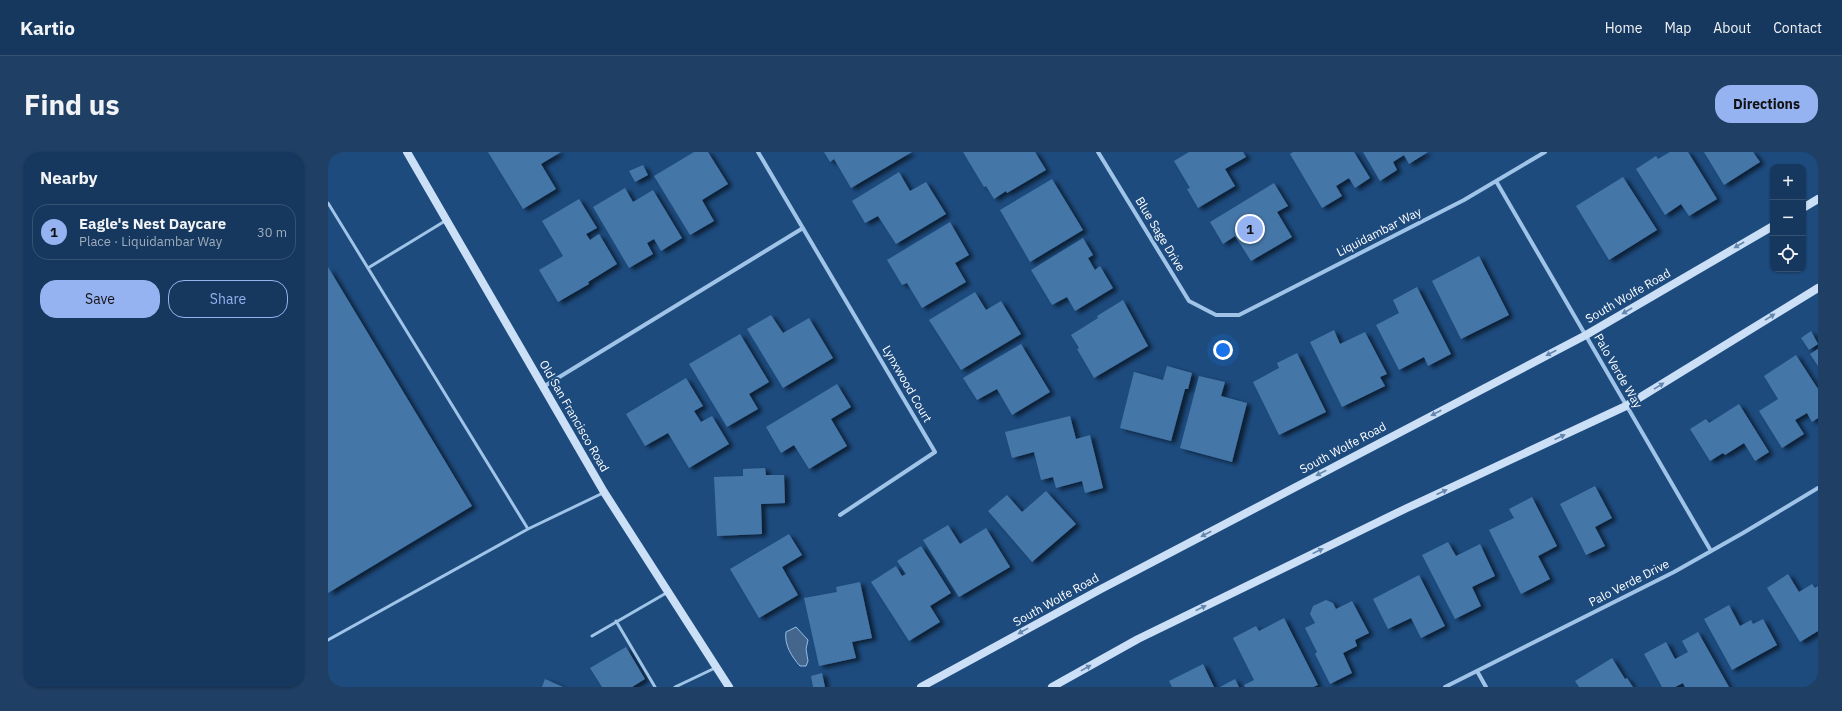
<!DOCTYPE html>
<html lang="en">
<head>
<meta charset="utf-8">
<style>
  body { margin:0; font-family:"IBM Plex Sans",sans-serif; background:#1f3f64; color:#f1f3f6 }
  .controls { position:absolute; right:12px; top:12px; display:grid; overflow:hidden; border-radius:8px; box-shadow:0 1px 3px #0004 }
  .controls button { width:36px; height:36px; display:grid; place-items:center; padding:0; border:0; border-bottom:1px solid #355273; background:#16385e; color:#f1f3f6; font:20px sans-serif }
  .you { position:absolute; left:895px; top:198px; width:14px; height:14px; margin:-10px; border:3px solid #fff; border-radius:50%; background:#1a73e8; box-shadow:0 0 0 6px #1a73e833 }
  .badge { display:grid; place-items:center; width:26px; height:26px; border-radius:50%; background:#95b2f1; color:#111; font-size:13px; font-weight:700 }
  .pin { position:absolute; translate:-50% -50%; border:2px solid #fff; box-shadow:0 1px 4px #0006 }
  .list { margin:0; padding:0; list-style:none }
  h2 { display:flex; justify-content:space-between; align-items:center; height:52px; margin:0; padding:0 16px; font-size:17px }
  h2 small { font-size:13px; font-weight:400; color:#9eacbc }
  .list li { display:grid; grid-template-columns:26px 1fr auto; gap:12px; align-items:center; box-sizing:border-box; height:56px; margin:0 8px 8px; padding:0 8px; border:1px solid #355273; border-radius:16px }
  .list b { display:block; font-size:15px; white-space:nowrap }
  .list p { margin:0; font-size:13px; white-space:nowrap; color:#9eacbc }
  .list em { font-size:13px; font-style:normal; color:#9eacbc }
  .actions { display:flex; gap:8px; padding:12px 16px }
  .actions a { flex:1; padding:9px 0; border:1px solid #95b2f1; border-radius:16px; text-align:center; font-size:14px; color:#95b2f1 }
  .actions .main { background:#95b2f1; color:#111 }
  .icon { flex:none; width:22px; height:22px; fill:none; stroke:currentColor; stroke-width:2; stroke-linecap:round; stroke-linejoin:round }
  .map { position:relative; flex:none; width:1490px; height:535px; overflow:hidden; border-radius:16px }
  header { display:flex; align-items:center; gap:24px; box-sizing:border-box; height:56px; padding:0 20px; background:#16385e; border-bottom:1px solid #355273 }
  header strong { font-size:19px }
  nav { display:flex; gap:22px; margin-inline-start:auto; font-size:14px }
  .intro { display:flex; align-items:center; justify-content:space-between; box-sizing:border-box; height:96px; padding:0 24px }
  h1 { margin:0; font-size:28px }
  .button { padding:10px 18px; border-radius:16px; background:#95b2f1; color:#111; font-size:14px; font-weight:700 }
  main { display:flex; gap:24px; padding:0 24px }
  aside { flex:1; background:#16385e; border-radius:16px; box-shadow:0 1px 3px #0004 }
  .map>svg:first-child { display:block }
</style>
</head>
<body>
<header>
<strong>Kartio</strong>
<nav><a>Home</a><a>Map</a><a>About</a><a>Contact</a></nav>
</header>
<div class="intro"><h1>Find us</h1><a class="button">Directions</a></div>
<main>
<aside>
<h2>Nearby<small></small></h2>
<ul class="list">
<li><span class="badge">1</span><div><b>Eagle's Nest Daycare</b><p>Place · Liquidambar Way</p></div><em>30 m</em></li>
</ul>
<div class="actions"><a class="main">Save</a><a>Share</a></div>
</aside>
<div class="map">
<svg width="1490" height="535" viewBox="0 0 1490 535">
  <defs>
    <filter id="shadow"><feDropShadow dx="4.5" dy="2.5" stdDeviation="2" flood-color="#0009"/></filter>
  </defs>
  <rect width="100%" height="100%" fill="#1d4b7e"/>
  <path fill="#44668c" stroke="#93bfea" d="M 468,475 L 480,488 L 478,497 L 480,509 L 478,514 L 472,514 C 464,505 456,493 458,480 Z"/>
  <path fill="#4576a8" filter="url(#shadow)" d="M 160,0 L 233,0 L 213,12 L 228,37 L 195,57 Z
    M 366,0 L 380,0 L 400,32 L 374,48 L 386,69 L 362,83 L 326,24 Z
    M 496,0 L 584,0 L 523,36 L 506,7 L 502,10 Z
    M 635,0 L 707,0 L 718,18 L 679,41 L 678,39 L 666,47 L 658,34 L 656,35 Z
    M 861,0 L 915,0 L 918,5 L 897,17 L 907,34 L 870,56 L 859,37 L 862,36 L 846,9 Z
    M 965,0 L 1026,0 L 1042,26 L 1027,36 L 1021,26 L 1008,34 L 1014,44 L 994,56 L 962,2 Z
    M 1035,0 L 1100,0 L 1081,12 L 1076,3 L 1065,10 L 1069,18 L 1052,29 Z
    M 1342,0 L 1360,0 L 1389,47 L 1361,64 L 1353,52 L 1337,63 L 1308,17 L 1328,4 L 1330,7 Z
    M 1376,0 L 1425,0 L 1432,10 L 1396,33 Z
    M 315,13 L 320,23 L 307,30 L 301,19 Z
    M 571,20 L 582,39 L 598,30 L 618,62 L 568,92 L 550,64 L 537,71 L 524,49 Z
    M 1295,25 L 1329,78 L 1281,108 L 1248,54 Z
    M 724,27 L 755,78 L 702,110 L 672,58 Z
    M 946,31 L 960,54 L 949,60 L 964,85 L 923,109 L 907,84 L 895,92 L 882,70 Z
    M 297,36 L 305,50 L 325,38 L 354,86 L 333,99 L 326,87 L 319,91 L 325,102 L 301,116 L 265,55 Z
    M 251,47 L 269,76 L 258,82 L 262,88 L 271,82 L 289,112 L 260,130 L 261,132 L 230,150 L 211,118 L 235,104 L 214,69 Z
    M 622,70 L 641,103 L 627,111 L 638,130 L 594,156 L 579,131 L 574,133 L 559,108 Z
    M 755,86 L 765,103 L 760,106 L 767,118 L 772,114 L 785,136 L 747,159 L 739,145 L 724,153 L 703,118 Z
    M 1151,104 L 1181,163 L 1133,187 L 1104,129 Z
    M 0,115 L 144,354 L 0,441 Z
    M 1089,135 L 1123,202 L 1100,214 L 1096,205 L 1071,218 L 1048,173 L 1071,161 L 1065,148 Z
    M 647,140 L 658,158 L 673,149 L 693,182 L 633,218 L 601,168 Z
    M 795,148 L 820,194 L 766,226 L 749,197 L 751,196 L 743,183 L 770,166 L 769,164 Z
    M 443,163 L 455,181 L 481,166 L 505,206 L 455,236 L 419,177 Z
    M 1006,178 L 1012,192 L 1037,180 L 1059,222 L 1052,225 L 1057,234 L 1014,255 L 982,190 Z
    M 1483,179 L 1490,192 L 1481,198 L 1473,186 Z
    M 412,182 L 441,230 L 421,242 L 430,257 L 399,275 L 361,212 Z
    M 693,192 L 722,240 L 684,263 L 669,237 L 649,248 L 635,226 Z
    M 1490,197 L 1490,214 L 1482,202 Z
    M 969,201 L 998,260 L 951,283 L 925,230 L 951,216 L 949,211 Z
    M 1468,203 L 1490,237 L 1490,266 L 1484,270 L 1479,261 L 1467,268 L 1476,282 L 1454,296 L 1431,259 L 1450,247 L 1436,224 Z
    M 839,214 L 864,221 L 860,237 L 857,237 L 843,289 L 792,276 L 806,220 L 835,228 Z
    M 871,224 L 897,230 L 893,244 L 919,251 L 904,310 L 852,296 Z
    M 358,226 L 375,254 L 366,259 L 373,270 L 384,264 L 401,292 L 361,316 L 340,281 L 317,294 L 298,262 Z
    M 509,232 L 523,255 L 503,267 L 519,294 L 481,317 L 466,293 L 453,301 L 438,275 Z
    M 1411,252 L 1441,300 L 1427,309 L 1416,291 L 1397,303 L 1395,301 L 1382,309 L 1362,277 L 1378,267 L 1381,271 Z
    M 742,264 L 748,287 L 762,283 L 775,336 L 757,341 L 754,329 L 728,336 L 725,325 L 713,328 L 706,300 L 684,306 L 677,280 Z
    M 437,316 L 438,323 L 456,323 L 457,351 L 433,352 L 434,382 L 389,384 L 386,325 L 415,324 L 415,317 Z
    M 1267,334 L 1284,366 L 1267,375 L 1277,394 L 1258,403 L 1232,352 Z
    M 718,339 L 748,372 L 704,410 L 660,359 L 679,343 L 694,360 Z
    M 1204,345 L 1229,394 L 1210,404 L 1222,427 L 1193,442 L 1161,378 L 1186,366 L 1181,357 Z
    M 620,373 L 632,392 L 658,376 L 682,415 L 631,445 L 595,388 Z
    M 461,382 L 474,403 L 454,415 L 470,443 L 431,466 L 402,417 Z
    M 1120,390 L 1128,404 L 1152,392 L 1167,424 L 1144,435 L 1153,454 L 1127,467 L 1094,403 Z
    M 593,394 L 623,441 L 602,454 L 612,470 L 581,489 L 543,430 L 568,414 L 574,424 L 578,422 L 569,409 Z
    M 1460,422 L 1471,440 L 1484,432 L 1487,436 L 1490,434 L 1490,479 L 1472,490 L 1439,436 Z
    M 1091,423 L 1117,474 L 1093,486 L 1083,466 L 1060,477 L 1045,447 Z
    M 532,430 L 544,486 L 524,490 L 528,506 L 491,514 L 476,446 L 509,440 L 508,435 Z
    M 998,448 L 1005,451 L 1008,457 L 1024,449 L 1041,481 L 1027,488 L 1029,494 L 1015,501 L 1024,521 L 1002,532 L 987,502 L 989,500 L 977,476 L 987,471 L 982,462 L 985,454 Z
    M 1401,453 L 1412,474 L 1423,468 L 1425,472 L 1435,467 L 1449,493 L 1404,518 L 1376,467 Z
    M 956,466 L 990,533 L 985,535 L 917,535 L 916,533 L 926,528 L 905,486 L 928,474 L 931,479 Z
    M 1370,480 L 1401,535 L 1357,535 L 1355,531 L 1347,535 L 1334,535 L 1316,502 L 1338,490 L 1347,507 L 1360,500 L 1354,489 Z
    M 298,495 L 317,527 L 304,535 L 274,535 L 262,516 Z
    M 1284,506 L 1297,527 L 1299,526 L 1305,535 L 1251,535 L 1247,529 Z
    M 875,512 L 886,535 L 844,535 L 841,529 Z
    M 494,521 L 497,535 L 485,535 L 483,524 Z
    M 217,527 L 235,535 L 214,535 Z
    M 907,527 L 911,535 L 892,535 Z"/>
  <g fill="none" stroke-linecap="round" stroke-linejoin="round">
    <path stroke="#a0c4e8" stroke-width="3" d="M 0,51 L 200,377 L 275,341
      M 40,116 L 117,69
      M 288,469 L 327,535
      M 264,484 L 340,440
      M 0,488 L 200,377
      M 347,535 L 387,516"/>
    <path stroke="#a0c4e8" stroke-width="4" d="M 430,0 L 607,300 L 512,363
      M 770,0 L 861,149 L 888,163 L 911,163 L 1136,48 L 1217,0
      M 1168,29 L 1383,399
      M 215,235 L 475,76
      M 1149,519 L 1158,535
      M 1117,535 L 1346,420 L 1415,381 L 1490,336"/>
    <path stroke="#cbdff6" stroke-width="8" d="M 79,0 L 276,340 L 401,535
      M 1475,56 L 1490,47
      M 593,535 L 773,437 L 1258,183 L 1445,74
      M 724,535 L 810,487 L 1079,356 L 1298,254 L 1490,136"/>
  </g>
  <defs><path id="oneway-solid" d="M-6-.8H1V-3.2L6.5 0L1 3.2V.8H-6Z"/></defs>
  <g fill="#6386ae">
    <use href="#oneway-solid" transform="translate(1411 93) rotate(150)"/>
    <use href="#oneway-solid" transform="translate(1299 159) rotate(150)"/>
    <use href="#oneway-solid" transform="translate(1442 165) rotate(-32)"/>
    <use href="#oneway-solid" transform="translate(1223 201) rotate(152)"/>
    <use href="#oneway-solid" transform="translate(1331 234) rotate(-32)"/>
    <use href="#oneway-solid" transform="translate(1108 261) rotate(152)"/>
    <use href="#oneway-solid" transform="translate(1232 285) rotate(-25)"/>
    <use href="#oneway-solid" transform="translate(993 321) rotate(152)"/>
    <use href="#oneway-solid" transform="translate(1114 340) rotate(-25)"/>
    <use href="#oneway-solid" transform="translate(878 382) rotate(152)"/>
    <use href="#oneway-solid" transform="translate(990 399) rotate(-26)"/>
    <use href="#oneway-solid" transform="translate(873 456) rotate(-26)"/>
    <use href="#oneway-solid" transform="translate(695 479) rotate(151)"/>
    <use href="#oneway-solid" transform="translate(758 516) rotate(-29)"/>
  </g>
  <g text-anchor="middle" stroke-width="4" stroke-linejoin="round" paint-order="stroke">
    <g font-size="12" fill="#fff" stroke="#1d4b7e">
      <text transform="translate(1051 80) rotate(-27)" y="4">Liquidambar Way</text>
      <text transform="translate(832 82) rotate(59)" y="4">Blue Sage Drive</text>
      <text transform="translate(1300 144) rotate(-30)" y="4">South Wolfe Road</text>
      <text transform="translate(1290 219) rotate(60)" y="4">Palo Verde Way</text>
      <text transform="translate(579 232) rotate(60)" y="4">Lynxwood Court</text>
      <text transform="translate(246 264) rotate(60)" y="4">Old San Francisco Road</text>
      <text transform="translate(1015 296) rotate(-28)" y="4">South Wolfe Road</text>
      <text transform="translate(1301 431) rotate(-27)" y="4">Palo Verde Drive</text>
      <text transform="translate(728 448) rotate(-29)" y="4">South Wolfe Road</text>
    </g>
  </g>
</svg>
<div class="controls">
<button>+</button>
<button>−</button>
<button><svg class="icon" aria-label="locate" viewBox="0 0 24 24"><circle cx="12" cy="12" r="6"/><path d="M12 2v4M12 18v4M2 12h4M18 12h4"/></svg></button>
</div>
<div class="you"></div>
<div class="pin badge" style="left:922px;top:77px">1</div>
</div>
</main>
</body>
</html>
